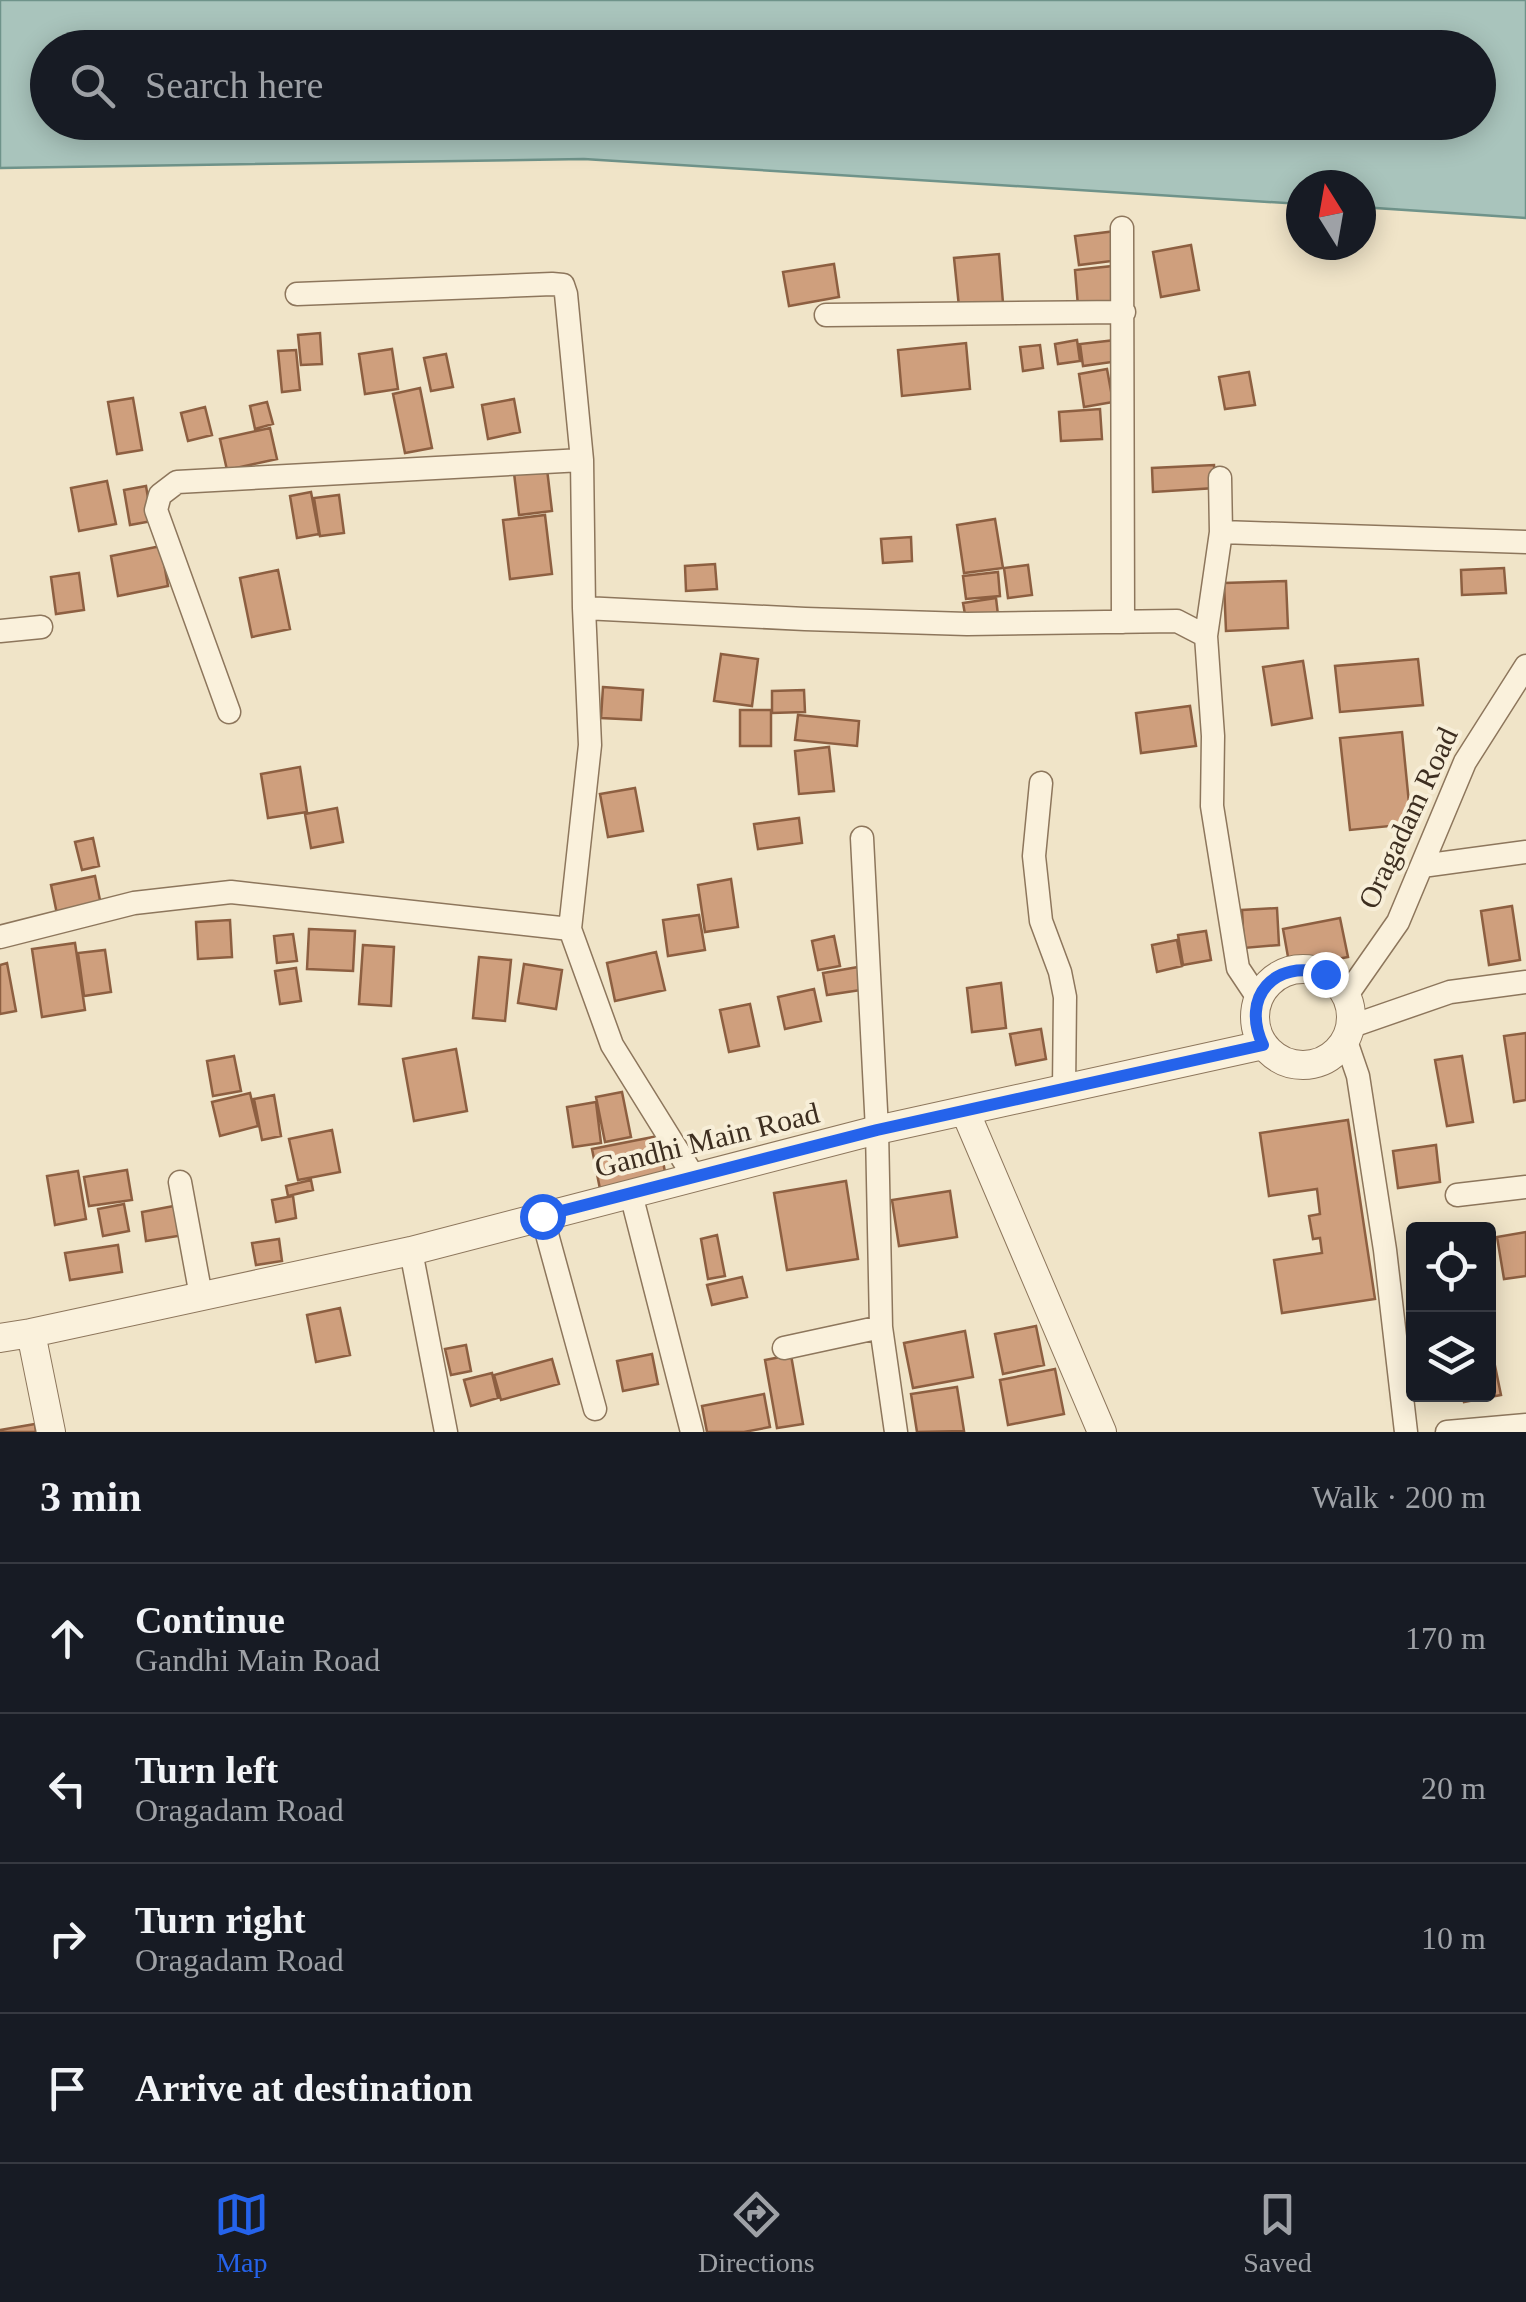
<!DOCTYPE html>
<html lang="en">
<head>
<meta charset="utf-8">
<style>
  body { margin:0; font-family:"Times New Roman",serif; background:#242831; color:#f1f3f6 }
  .controls { position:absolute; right:30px; bottom:30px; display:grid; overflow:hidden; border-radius:10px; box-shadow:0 5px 25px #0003 }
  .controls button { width:90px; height:90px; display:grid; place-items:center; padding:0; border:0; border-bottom:2px solid #363941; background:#171b24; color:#f1f3f6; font:50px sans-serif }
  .compass { position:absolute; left:1286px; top:170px; width:90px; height:90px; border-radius:50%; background:#171b24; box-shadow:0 5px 25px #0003; rotate:349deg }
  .stop { position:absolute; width:30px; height:30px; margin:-22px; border:8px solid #2563eb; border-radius:50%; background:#fff }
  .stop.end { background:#2563eb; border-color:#fff; box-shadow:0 2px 10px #0008 }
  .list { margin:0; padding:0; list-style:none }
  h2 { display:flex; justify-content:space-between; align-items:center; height:130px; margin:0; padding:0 40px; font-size:42px }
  h2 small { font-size:32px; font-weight:400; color:#9ea1a6 }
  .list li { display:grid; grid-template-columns:65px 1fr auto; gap:30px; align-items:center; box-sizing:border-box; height:150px; padding:0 40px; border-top:2px solid #363941 }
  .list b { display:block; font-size:38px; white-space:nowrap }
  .list p { margin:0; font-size:32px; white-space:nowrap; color:#9ea1a6 }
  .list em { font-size:32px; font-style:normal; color:#9ea1a6 }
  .icon { flex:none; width:55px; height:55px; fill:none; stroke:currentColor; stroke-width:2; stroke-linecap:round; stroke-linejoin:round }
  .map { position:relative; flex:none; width:1526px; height:1432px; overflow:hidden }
  .search { position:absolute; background:#171b24; box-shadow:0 5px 25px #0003; left:30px; right:30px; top:30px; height:110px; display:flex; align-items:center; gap:25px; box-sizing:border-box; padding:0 35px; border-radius:55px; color:#9ea1a6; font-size:38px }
  .sheet { height:730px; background:#171b24 }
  nav { display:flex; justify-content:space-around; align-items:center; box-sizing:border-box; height:140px; border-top:2px solid #363941; background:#171b24; font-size:28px; color:#9ea1a6 }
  nav a { display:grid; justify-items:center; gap:5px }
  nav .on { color:#2563eb }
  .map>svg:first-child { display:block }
</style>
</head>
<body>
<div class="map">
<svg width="1526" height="1432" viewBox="0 0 1526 1432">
  <rect width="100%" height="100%" fill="#f0e4c8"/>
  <path fill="#a9c4bc" stroke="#6f938a" stroke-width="2.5" fill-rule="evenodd" d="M 0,0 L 1526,0 L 1526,218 L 1361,207 L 1361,185 L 1301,185 L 1301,204 L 584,159 L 0,168 ZM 48,48 L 1478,48 L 1478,122 L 48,122 Z"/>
  <path fill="#cf9f7d" stroke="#8d5f41" stroke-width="2.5" d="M 1116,231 L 1120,260 L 1079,265 L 1075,236 Z
    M 1191,245 L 1199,290 L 1161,297 L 1153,252 Z
    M 999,254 L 1003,303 L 959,307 L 954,258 Z
    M 834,264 L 839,297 L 789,306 L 783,272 Z
    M 1113,266 L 1116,302 L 1078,306 L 1075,270 Z
    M 320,333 L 322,364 L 301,365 L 298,335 Z
    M 1077,340 L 1080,361 L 1058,364 L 1055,344 Z
    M 1116,340 L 1119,361 L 1083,366 L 1080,344 Z
    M 966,343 L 970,389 L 902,396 L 898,350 Z
    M 1040,345 L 1043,368 L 1023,371 L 1020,347 Z
    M 392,349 L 398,389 L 365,394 L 359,354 Z
    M 296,350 L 300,390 L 282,392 L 278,351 Z
    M 446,354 L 453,387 L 431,391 L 424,358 Z
    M 1107,369 L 1113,402 L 1084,407 L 1079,374 Z
    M 1249,372 L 1255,405 L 1225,409 L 1219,377 Z
    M 420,388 L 432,448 L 405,453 L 393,394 Z
    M 133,398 L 142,450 L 117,454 L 108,402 Z
    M 514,399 L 520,432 L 488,439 L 482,405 Z
    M 267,402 L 273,424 L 255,429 L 250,406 Z
    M 205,407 L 212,435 L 188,441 L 181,413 Z
    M 1100,409 L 1102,439 L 1061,441 L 1059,412 Z
    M 270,428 L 277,459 L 227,470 L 220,439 Z
    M 1214,465 L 1215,488 L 1153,492 L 1152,468 Z
    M 547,469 L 552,511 L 519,515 L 514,473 Z
    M 107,481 L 116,524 L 79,531 L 71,488 Z
    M 146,486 L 152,521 L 130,525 L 124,490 Z
    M 311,492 L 319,534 L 297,538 L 290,496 Z
    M 339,495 L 344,533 L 320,536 L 314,498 Z
    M 545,515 L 552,574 L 510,579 L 503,520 Z
    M 995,519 L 1003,568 L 964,573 L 957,525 Z
    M 911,537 L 912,561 L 883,563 L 881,539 Z
    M 161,546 L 168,586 L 118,596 L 111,556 Z
    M 715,564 L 717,589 L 686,591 L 685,566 Z
    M 1028,565 L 1032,595 L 1008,598 L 1004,568 Z
    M 1504,568 L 1506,593 L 1462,595 L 1461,570 Z
    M 278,570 L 290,629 L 252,637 L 240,578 Z
    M 998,572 L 1000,596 L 966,599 L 963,576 Z
    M 79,573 L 84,610 L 56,614 L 51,577 Z
    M 1286,581 L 1288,628 L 1226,631 L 1224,583 Z
    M 996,598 L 998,615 L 966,620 L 963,603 Z
    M 721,654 L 758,659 L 752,706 L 714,701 Z
    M 1418,659 L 1423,705 L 1340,712 L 1335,666 Z
    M 1303,661 L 1312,718 L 1272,725 L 1263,667 Z
    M 603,687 L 643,690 L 641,720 L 601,718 Z
    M 804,690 L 805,712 L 772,713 L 772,691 Z
    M 1190,706 L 1196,746 L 1141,753 L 1136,713 Z
    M 740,710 L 771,710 L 771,746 L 740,746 Z
    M 798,715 L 859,721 L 857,746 L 795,740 Z
    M 1402,732 L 1411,824 L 1350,830 L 1340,738 Z
    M 829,747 L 834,791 L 799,794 L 795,751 Z
    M 300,767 L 307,812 L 268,818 L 261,774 Z
    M 635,788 L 643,831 L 608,837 L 600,794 Z
    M 337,808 L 343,842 L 311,848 L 305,814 Z
    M 799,818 L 802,843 L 758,849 L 754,824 Z
    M 93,838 L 99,866 L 82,870 L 75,842 Z
    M 95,876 L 101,905 L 57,914 L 51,885 Z
    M 731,879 L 738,927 L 705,932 L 698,885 Z
    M 1512,906 L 1520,960 L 1489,965 L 1481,911 Z
    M 1277,908 L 1279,945 L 1244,948 L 1242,910 Z
    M 699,915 L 705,950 L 668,956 L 663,920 Z
    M 1340,918 L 1348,957 L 1290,968 L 1283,929 Z
    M 230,920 L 232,957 L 198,959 L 196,922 Z
    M 309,929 L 355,931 L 353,971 L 307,969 Z
    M 1206,931 L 1211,960 L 1183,965 L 1178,935 Z
    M 293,934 L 297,961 L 277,963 L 274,936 Z
    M 834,936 L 840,966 L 818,970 L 812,941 Z
    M 1177,940 L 1182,966 L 1157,972 L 1152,945 Z
    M 75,943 L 85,1010 L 42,1017 L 32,949 Z
    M 363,945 L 394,947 L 391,1006 L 359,1004 Z
    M 105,950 L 111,992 L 84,996 L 78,953 Z
    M 656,952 L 665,990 L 615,1001 L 607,963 Z
    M 479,957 L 511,960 L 505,1021 L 473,1018 Z
    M 7,963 L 16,1011 L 0,1014 L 0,965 Z
    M 524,964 L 562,970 L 556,1009 L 518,1003 Z
    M 858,967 L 861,990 L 827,995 L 823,973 Z
    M 296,968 L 301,1001 L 280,1004 L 275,971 Z
    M 1001,983 L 1006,1028 L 972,1032 L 967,988 Z
    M 814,989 L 821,1021 L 785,1029 L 778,997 Z
    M 750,1004 L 759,1046 L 729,1052 L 720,1010 Z
    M 1041,1029 L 1046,1059 L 1016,1065 L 1010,1034 Z
    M 1526,1033 L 1526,1100 L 1514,1102 L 1504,1036 Z
    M 456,1049 L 467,1111 L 414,1121 L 403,1059 Z
    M 234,1056 L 241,1091 L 213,1096 L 207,1061 Z
    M 1462,1056 L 1473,1122 L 1447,1126 L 1435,1060 Z
    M 622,1092 L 631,1137 L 605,1142 L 596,1097 Z
    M 250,1093 L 258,1126 L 220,1136 L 212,1102 Z
    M 274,1095 L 281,1136 L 262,1140 L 254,1099 Z
    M 596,1102 L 601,1143 L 573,1147 L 567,1107 Z
    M 1348,1120 L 1375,1299 L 1282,1313 L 1274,1260 L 1322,1253 L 1320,1238 L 1313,1239 L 1309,1216 L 1320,1214 L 1317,1189 L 1269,1196 L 1260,1133 Z
    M 332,1130 L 340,1172 L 298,1180 L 289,1139 Z
    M 658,1136 L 666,1177 L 600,1189 L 592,1149 Z
    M 1436,1145 L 1440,1182 L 1398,1188 L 1393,1151 Z
    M 127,1170 L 132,1200 L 89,1206 L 84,1177 Z
    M 78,1171 L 86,1219 L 55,1225 L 47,1176 Z
    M 311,1180 L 313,1190 L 288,1196 L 286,1186 Z
    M 846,1181 L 858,1259 L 787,1270 L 774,1193 Z
    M 950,1191 L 957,1237 L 899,1246 L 892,1200 Z
    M 293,1196 L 296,1218 L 276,1222 L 272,1200 Z
    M 124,1204 L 129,1231 L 103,1236 L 98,1209 Z
    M 179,1205 L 184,1235 L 146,1241 L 142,1212 Z
    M 1526,1232 L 1526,1276 L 1504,1279 L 1497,1237 Z
    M 717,1235 L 725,1276 L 708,1279 L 701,1239 Z
    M 279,1239 L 282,1261 L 256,1265 L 252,1243 Z
    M 118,1245 L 122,1272 L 70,1280 L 65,1253 Z
    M 742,1277 L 747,1297 L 712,1305 L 707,1285 Z
    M 340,1308 L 350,1355 L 316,1362 L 307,1315 Z
    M 1036,1326 L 1044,1365 L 1003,1374 L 995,1334 Z
    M 965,1331 L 973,1377 L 913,1388 L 904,1343 Z
    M 466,1345 L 471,1371 L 451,1375 L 445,1349 Z
    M 652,1354 L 658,1384 L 623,1391 L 617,1361 Z
    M 791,1355 L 803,1424 L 777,1428 L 765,1360 Z
    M 552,1359 L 559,1384 L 501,1400 L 494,1375 Z
    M 1494,1361 L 1501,1395 L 1464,1402 L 1462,1394 L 1488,1394 L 1488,1362 Z
    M 1055,1369 L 1064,1414 L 1008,1425 L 1000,1380 Z
    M 492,1373 L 498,1398 L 471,1406 L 464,1380 Z
    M 957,1387 L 964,1431 L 917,1432 L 911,1394 Z
    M 764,1394 L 770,1427 L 744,1432 L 707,1432 L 702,1406 Z
    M 35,1424 L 36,1432 L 0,1432 L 0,1430 Z"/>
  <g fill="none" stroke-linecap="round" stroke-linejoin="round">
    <g stroke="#8d765c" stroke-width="25">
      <path id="minor" d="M 1122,228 L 1123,622
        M 297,294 L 552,284 L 563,285 L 566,294 L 582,460 L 584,608 L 590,745 L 570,929 L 612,1045 L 694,1177
        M 826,315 L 1124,312
        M 1220,478 L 1221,532 L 1206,636 L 1213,736 L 1212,806 L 1238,968 L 1258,998
        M 1221,532 L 1526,542
        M 584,608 L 805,619 L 967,624 L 1177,621 L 1206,636
        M 0,631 L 41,627
        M 229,712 L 156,510 L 160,495 L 177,482 L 582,460
        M 1041,783 L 1034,856 L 1041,921 L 1060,972 L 1065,997 L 1064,1090
        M 862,838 L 877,1130 L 881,1327 L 896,1432
        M 1422,866 L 1526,852
        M 0,937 L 134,903 L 231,892 L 570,929
        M 1347,995 L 1398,922 L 1465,762 L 1526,666
        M 1352,1026 L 1450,992 L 1526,982
        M 1346,1041 L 1358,1076 L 1385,1250 L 1406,1432
        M 180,1182 L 201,1296
        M 631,1194 L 692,1432
        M 1457,1195 L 1526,1187
        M 542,1216 L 595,1409
        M 411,1251 L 446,1432
        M 784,1348 L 881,1327
        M 1447,1432 L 1526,1425"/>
    </g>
    <g stroke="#8d765c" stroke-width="30">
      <path id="tertiary" d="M1255 1017a48 48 0 1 1 96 0a48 48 0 1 1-96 0Z
        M 965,1111 L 1102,1432
        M 0,1338 L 31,1333
        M 51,1432 L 31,1333 L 411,1251 L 877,1130 L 1263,1045"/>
    </g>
    <use href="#minor" stroke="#faf1dc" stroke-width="22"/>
    <use href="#tertiary" stroke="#faf1dc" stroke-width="28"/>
  </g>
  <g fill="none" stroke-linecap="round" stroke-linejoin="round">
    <path stroke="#2563eb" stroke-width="12" d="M 542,1216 L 877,1130 L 1263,1045 C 1240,997 1275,958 1325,974"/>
  </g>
  <g text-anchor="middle" stroke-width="8" stroke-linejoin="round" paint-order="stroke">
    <g font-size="30" fill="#3d2e20" stroke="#f7eed8">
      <text transform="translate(1408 818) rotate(-65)" y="10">Oragadam Road</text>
      <text transform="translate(707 1140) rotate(-14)" y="10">Gandhi Main Road</text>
    </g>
  </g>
</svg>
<div class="controls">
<button><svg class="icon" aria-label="locate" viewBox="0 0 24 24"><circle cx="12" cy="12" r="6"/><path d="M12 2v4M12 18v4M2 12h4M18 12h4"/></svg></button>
<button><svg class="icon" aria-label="layers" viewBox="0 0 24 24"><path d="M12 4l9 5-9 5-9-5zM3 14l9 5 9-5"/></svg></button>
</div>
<svg class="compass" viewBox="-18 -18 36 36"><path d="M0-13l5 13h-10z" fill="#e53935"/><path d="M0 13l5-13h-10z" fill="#9ea1a6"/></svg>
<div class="stop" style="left:542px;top:1216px"></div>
<div class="stop end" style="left:1325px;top:974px"></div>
<div class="search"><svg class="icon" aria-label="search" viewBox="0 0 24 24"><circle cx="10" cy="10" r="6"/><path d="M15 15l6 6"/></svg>Search here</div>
</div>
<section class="sheet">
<h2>3 min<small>Walk · 200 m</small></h2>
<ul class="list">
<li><svg class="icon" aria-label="ahead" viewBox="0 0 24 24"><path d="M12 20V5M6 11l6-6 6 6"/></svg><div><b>Continue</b><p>Gandhi Main Road</p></div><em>170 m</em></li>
<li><svg class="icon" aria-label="left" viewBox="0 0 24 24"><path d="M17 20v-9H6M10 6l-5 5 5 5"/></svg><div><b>Turn left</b><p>Oragadam Road</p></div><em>20 m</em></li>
<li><svg class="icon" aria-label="right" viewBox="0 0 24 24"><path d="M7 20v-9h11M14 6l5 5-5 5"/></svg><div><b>Turn right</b><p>Oragadam Road</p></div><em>10 m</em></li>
<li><svg class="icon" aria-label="arrive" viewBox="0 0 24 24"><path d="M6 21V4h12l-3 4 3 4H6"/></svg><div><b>Arrive at destination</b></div></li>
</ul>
</section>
<nav>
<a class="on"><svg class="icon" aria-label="map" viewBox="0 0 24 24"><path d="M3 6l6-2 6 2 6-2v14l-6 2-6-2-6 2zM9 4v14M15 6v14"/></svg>Map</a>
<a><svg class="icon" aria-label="directions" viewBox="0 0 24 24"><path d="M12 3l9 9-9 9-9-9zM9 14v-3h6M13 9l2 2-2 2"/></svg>Directions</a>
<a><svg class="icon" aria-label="saved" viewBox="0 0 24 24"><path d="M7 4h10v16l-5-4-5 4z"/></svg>Saved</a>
</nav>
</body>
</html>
